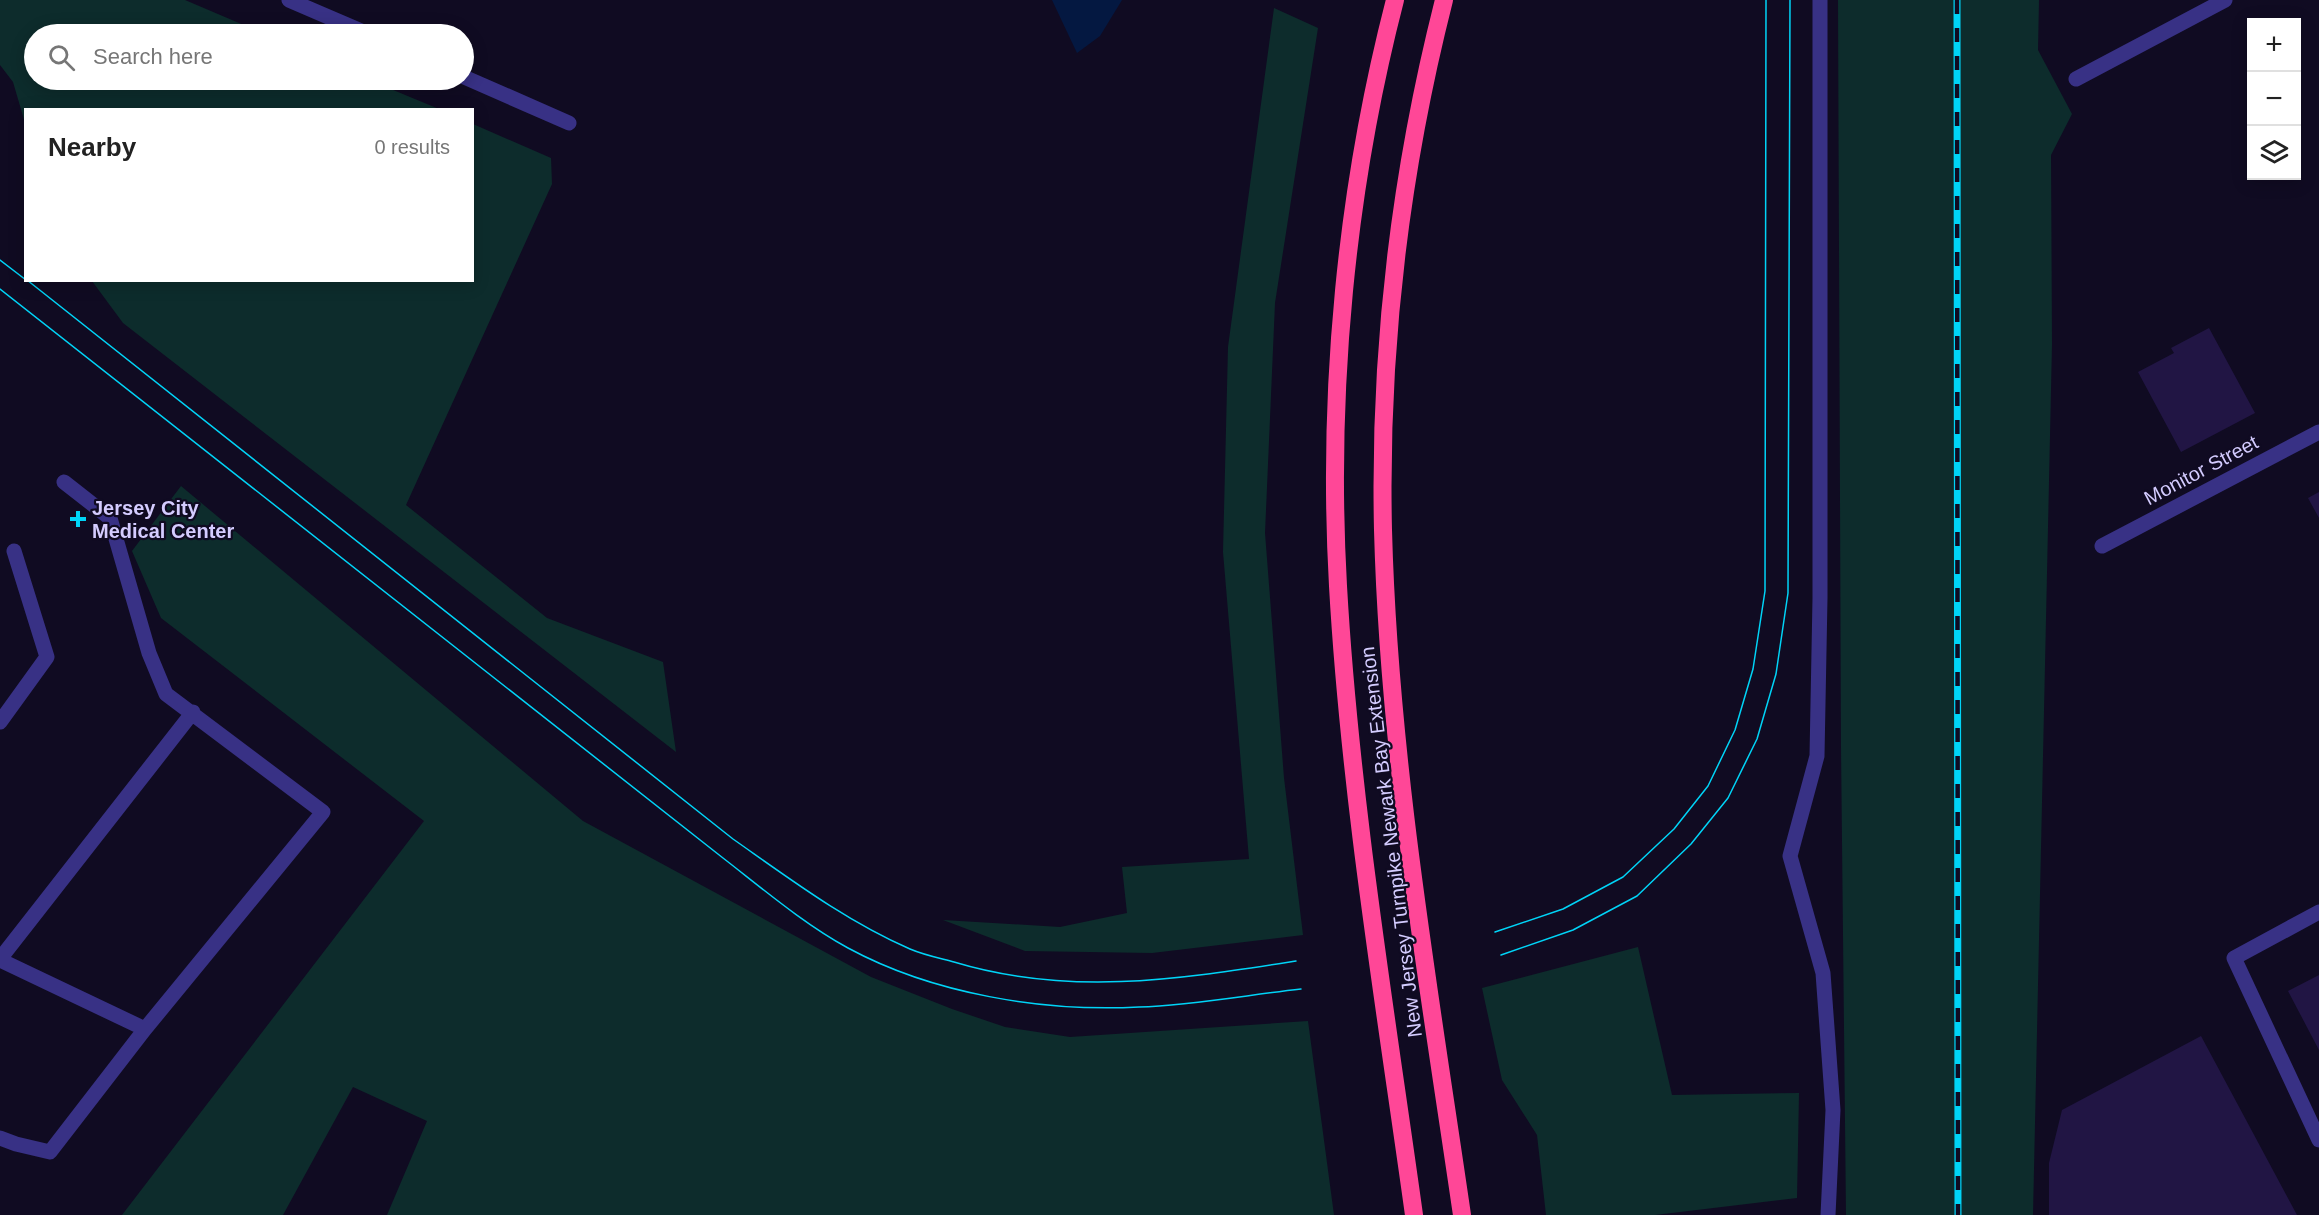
<!DOCTYPE html>
<html lang="en">
<head>
<meta charset="utf-8">
<style>
  body { margin:0; font-family:Helvetica,sans-serif; background:#f2f2f2; color:#222 }
  .controls { position:absolute; right:18px; top:18px; display:grid; overflow:hidden; border-radius:0px; box-shadow:0 3px 15px #0003 }
  .controls button { width:54px; height:54px; display:grid; place-items:center; padding:0; border:0; border-bottom:2px solid #e0e0e0; background:#fff; color:#222; font:30px sans-serif }
  .list { margin:0; padding:0; list-style:none }
  h2 { display:flex; justify-content:space-between; align-items:center; height:78px; margin:0; padding:0 24px; font-size:26px }
  h2 small { font-size:20px; font-weight:400; color:#767676 }
  .icon { flex:none; width:33px; height:33px; fill:none; stroke:currentColor; stroke-width:2; stroke-linecap:round; stroke-linejoin:round }
  .map { position:relative; flex:none; width:2319px; height:1215px; overflow:hidden }
  .search { position:absolute; background:#fff; box-shadow:0 3px 15px #0003; left:24px; top:24px; width:450px; height:66px; display:flex; align-items:center; gap:15px; box-sizing:border-box; padding:0 21px; border-radius:33px; color:#767676; font-size:22px }
  .panel { position:absolute; background:#fff; box-shadow:0 3px 15px #0003; left:24px; top:108px; width:450px; height:174px; border-radius:0px }
  .map>svg:first-child { display:block }
</style>
</head>
<body>
<div class="map">
<svg width="2319" height="1215" viewBox="0 0 2319 1215">
  <rect width="100%" height="100%" fill="#100b22"/>
  <path fill="#0d2c2c" d="M 0,0 L 185,0 L 265,34 L 34,34 L 34,80 L 369,80 L 439,109 L 26,110 L 25,123 L 13,82 L 0,65 Z
    M 1838,0 L 2039,0 L 2038,50 L 2072,114 L 2051,155 L 2052,344 L 2033,1215 L 1846,1215 L 1841,748 Z
    M 1274,8 L 1318,28 L 1275,303 L 1265,533 L 1284,778 L 1303,935 L 1152,953 L 1025,951 L 943,920 L 1060,927 L 1127,913 L 1122,867 L 1249,859 L 1223,552 L 1228,347 Z
    M 473,124 L 551,158 L 552,184 L 406,505 L 547,618 L 663,662 L 676,752 L 123,323 L 92,281 L 472,280 Z
    M 181,486 L 583,821 L 871,977 L 952,1009 L 1005,1027 L 1070,1037 L 1308,1021 L 1334,1215 L 387,1215 L 427,1121 L 353,1087 L 283,1215 L 122,1215 L 424,821 L 161,618 L 132,551 Z
    M 1638,947 L 1672,1095 L 1799,1093 L 1797,1198 L 1655,1215 L 1546,1215 L 1537,1135 L 1502,1080 L 1482,988 Z"/>
  <path fill="#041841" d="M 1052,0 L 1122,0 L 1100,36 L 1077,53 Z"/>
  <path fill="#211544" d="M 2209,328 L 2255,413 L 2181,452 L 2138,372 L 2174,353 L 2171,348 Z
    M 2319,492 L 2319,518 L 2308,498 Z
    M 2319,975 L 2319,1050 L 2288,991 Z
    M 2201,1036 L 2297,1215 L 2049,1215 L 2049,1163 L 2062,1110 Z"/>
  <g fill="none" stroke-linecap="round" stroke-linejoin="round">
    <path stroke="#383185" stroke-width="15" d="M 0,722 L 47,657 L 14,551
      M 0,959 L 193,712
      M 0,960 L 145,1029
      M 0,1138 L 16,1144 L 50,1152 L 145,1029 L 323,812 L 166,694 L 149,653 L 110,518 L 64,482"/>
    <path stroke="#383185" stroke-width="15" d="M 289,0 L 368,34
      M 1820,0 L 1820,598 L 1817,756 L 1790,856 L 1823,973 L 1833,1110 L 1828,1215
      M 464,77 L 569,123
      M 2076,79 L 2225,0
      M 2102,546 L 2319,432
      M 2319,912 L 2234,958 L 2319,1140"/>
    <path stroke="#00d4f7" stroke-width="1.5" d="M 0,260 L 26,280
      M 27,280 L 733,839 C 790,879 846,921 910,949 C 924,955 939,958 954,962 C 1070,997 1179,979 1296,961
      M 0,289 L 723,858 C 763,889 804,924 848,948 C 933,994 1043,1012 1139,1007 C 1193,1005 1247,995 1301,989
      M 1495,932 L 1563,909 L 1623,877 L 1674,829 L 1708,786 L 1735,730 L 1753,669 L 1765,591 L 1766,0
      M 1501,955 L 1573,930 L 1637,896 L 1691,844 L 1728,798 L 1757,739 L 1776,674 L 1788,593 L 1790,0"/>
    <g stroke="#00d4f7" stroke-width="7">
      <path id="rail" d="M 1957,0 L 1958,1215"/>
    </g>
    <use href="#rail" stroke="#100b22" stroke-width="4.5" stroke-dasharray="14" stroke-linecap="butt"/>
    <path stroke="#ff4797" stroke-width="18" d="M 1395,0 C 1346,189 1327,391 1338,586 C 1350,797 1385,1006 1414,1215
      M 1444,0 C 1400,173 1379,352 1383,530 C 1389,760 1429,988 1462,1215"/>
  </g>
  <path fill="#00d4f7" stroke="#100b22" stroke-width="2" d="M75 510h6v6h6v6h-6v6h-6v-6h-6v-6h6z"/>
  <g text-anchor="middle" stroke-width="4.5" stroke-linejoin="round" paint-order="stroke">
    <g font-size="20" fill="#d4ccff" stroke="#100b22">
      <text transform="translate(2201 470) rotate(-28)" y="7">Monitor Street</text>
      <text transform="translate(1391 842) rotate(-97)" y="7">New Jersey Turnpike Newark Bay Extension</text>
    </g>
    <g font-size="20" font-weight="bold" fill="#d4ccff" stroke="#100b22" text-anchor="start">
      <text x="92" y="515">Jersey City<tspan x="92" dy="23">Medical Center</tspan></text>
    </g>
  </g>
</svg>
<div class="controls">
<button>+</button>
<button>−</button>
<button><svg class="icon" aria-label="layers" viewBox="0 0 24 24"><path d="M12 4l9 5-9 5-9-5zM3 14l9 5 9-5"/></svg></button>
</div>
<div class="search"><svg class="icon" aria-label="search" viewBox="0 0 24 24"><circle cx="10" cy="10" r="6"/><path d="M15 15l6 6"/></svg>Search here</div>
<section class="panel">
<h2>Nearby<small>0 results</small></h2>
<ul class="list">
</ul>
</section>
</div>
</body>
</html>
